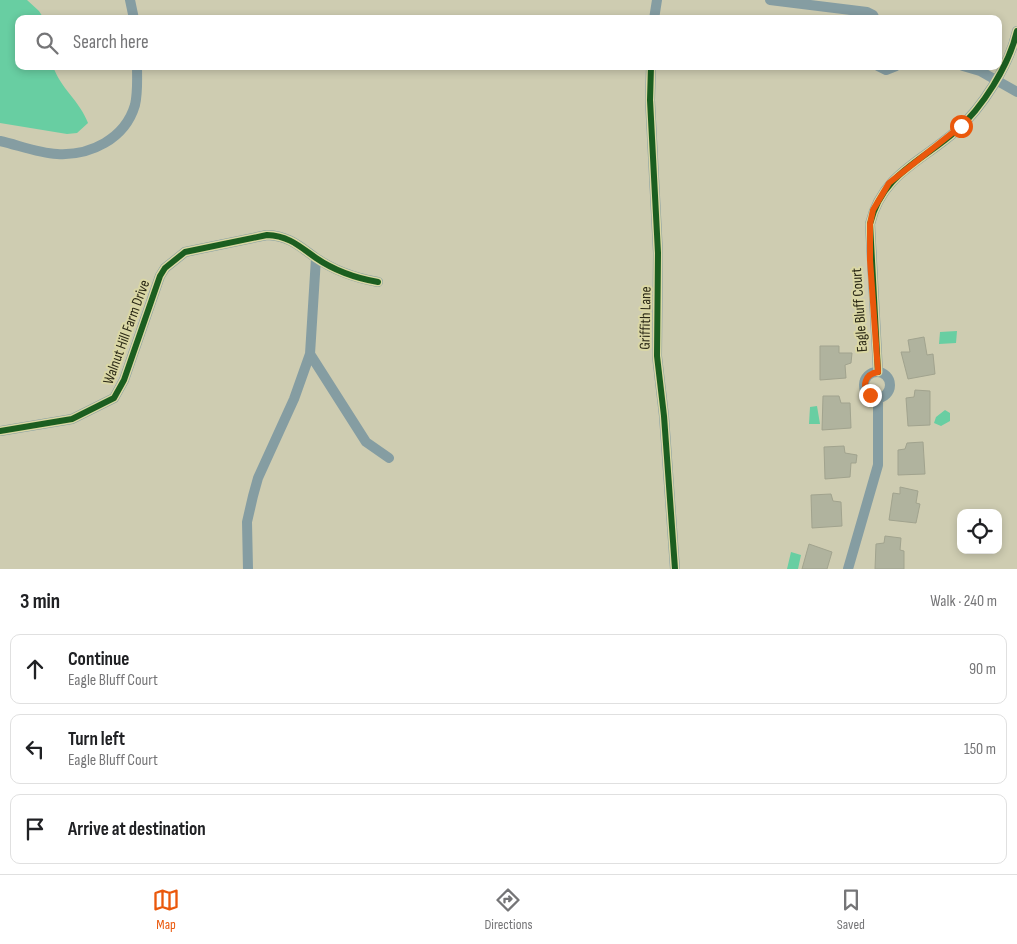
<!DOCTYPE html>
<html lang="en">
<head>
<meta charset="utf-8">
<style>
  body { margin:0; font-family:"Sofia Sans Condensed",sans-serif; background:#f2f2f2; color:#202124 }
  .controls { position:absolute; right:15px; bottom:15px; display:grid; overflow:hidden; border-radius:10px; box-shadow:0 2px 8px #0003 }
  .controls button { width:45px; height:45px; display:grid; place-items:center; padding:0; border:0; border-bottom:1px solid #e0e0e0; background:#fff; color:#202124; font:25px sans-serif }
  .stop { position:absolute; width:15px; height:15px; margin:-11px; border:4px solid #ea580c; border-radius:50%; background:#fff }
  .stop.end { background:#ea580c; border-color:#fff; box-shadow:0 1px 5px #0008 }
  .list { margin:0; padding:0; list-style:none }
  h2 { display:flex; justify-content:space-between; align-items:center; height:65px; margin:0; padding:0 20px; font-size:21px }
  h2 small { font-size:16px; font-weight:400; color:#757577 }
  .list li { display:grid; grid-template-columns:32px 1fr auto; gap:15px; align-items:center; box-sizing:border-box; height:70px; margin:0 10px 10px; padding:0 10px; border:1px solid #e0e0e0; border-radius:10px }
  .list b { display:block; font-size:19px; white-space:nowrap }
  .list p { margin:0; font-size:16px; white-space:nowrap; color:#757577 }
  .list em { font-size:16px; font-style:normal; color:#757577 }
  .icon { flex:none; width:28px; height:28px; fill:none; stroke:currentColor; stroke-width:2; stroke-linecap:round; stroke-linejoin:round }
  .map { position:relative; flex:none; width:1017px; height:569px; overflow:hidden }
  .search { position:absolute; background:#fff; box-shadow:0 2px 8px #0003; left:15px; right:15px; top:15px; height:55px; display:flex; align-items:center; gap:12px; box-sizing:border-box; padding:0 18px; border-radius:10px; color:#757577; font-size:19px }
  .sheet { height:305px; background:#fff }
  nav { display:flex; justify-content:space-around; align-items:center; box-sizing:border-box; height:70px; border-top:1px solid #e0e0e0; background:#fff; font-size:14px; color:#757577 }
  nav a { display:grid; justify-items:center; gap:2px }
  nav .on { color:#ea580c }
  .map>svg:first-child { display:block }
</style>
</head>
<body>
<div class="map">
<svg width="1017" height="569" viewBox="0 0 1017 569">
  <rect width="100%" height="100%" fill="#ceccb1"/>
  <path fill="#68cea2" d="M 0,0 L 27,0 L 39,11 L 44,19 L 19,19 L 19,66 L 53,66 C 60,88 80,101 88,123 L 77,133 L 67,134 L 0,123 Z
    M 957,331 L 956,343 L 939,344 L 940,332 Z
    M 817,406 L 820,424 L 809,424 L 810,407 Z
    M 945,410 L 950,413 L 950,421 L 941,426 L 934,423 L 936,417 Z
    M 791,552 L 801,555 L 798,569 L 787,569 Z"/>
  <path fill="#b0b39e" stroke="#a1a38e" d="M 924,337 L 927,355 L 933,354 L 935,374 L 908,379 L 901,352 L 910,352 L 908,340 Z
    M 820,346 L 839,346 L 839,353 L 852,353 L 851,363 L 845,365 L 846,378 L 820,380 Z
    M 915,390 L 930,391 L 930,425 L 908,426 L 906,398 L 914,397 Z
    M 823,396 L 839,396 L 841,403 L 850,403 L 851,428 L 822,430 Z
    M 923,442 L 925,474 L 898,475 L 898,450 L 905,449 L 907,443 Z
    M 844,446 L 845,453 L 857,455 L 856,463 L 851,463 L 850,477 L 825,479 L 824,447 Z
    M 900,487 L 918,491 L 916,503 L 920,504 L 916,523 L 889,520 L 893,493 L 900,494 Z
    M 831,494 L 833,501 L 841,502 L 842,526 L 812,528 L 811,495 Z
    M 885,536 L 901,538 L 900,550 L 904,551 L 904,569 L 875,569 L 876,544 L 884,543 Z
    M 809,544 L 832,552 L 827,569 L 802,569 Z"/>
  <g fill="none" stroke-linecap="round" stroke-linejoin="round">
    <path stroke="#859da2" stroke-width="10" d="M 130,0 L 134,19
      M 770,0 L 867,12 L 873,15 L 875,19
      M 654,19 L 657,0
      M 651,66 L 650,100 L 658,253 L 657,356 L 664,416 L 675,569
      M 878,66 L 886,70 L 896,66
      M 963,66 L 980,71 L 1017,92
      M 0,141 C 18,145 38,153 57,154 C 90,156 125,139 135,105 C 138,92 137,79 137,66
      M 310,354 L 366,442 L 389,458
      M 878,372 L 870,224 C 882,174 921,162 956,131 C 982,108 1009,66 1017,31
      M864 385a13 13 0 1 1 26 0a13 13 0 1 1-26 0Z
      M 0,431 L 72,419 L 114,398 L 124,380 L 160,276 L 165,268 L 185,252 L 267,235 C 289,236 299,246 316,258 C 335,271 355,278 378,282
      M 248,569 L 247,522 L 253,496 L 258,478 L 294,399 L 310,354 L 316,258
      M 848,569 L 878,465 L 878,397"/>
    <g stroke="#dad7a5" stroke-width="9">
      <path id="cycleway" d="M 651,66 L 650,100 L 658,253 L 657,356 L 664,416 L 675,569
        M 878,372 L 870,224 C 882,174 921,162 956,131 C 982,108 1009,66 1017,31
        M 0,431 L 72,419 L 114,398 L 124,380 L 160,276 L 165,268 L 185,252 L 267,235 C 289,236 299,246 316,258 C 335,271 355,278 378,282"/>
    </g>
    <use href="#cycleway" stroke="#1b5e20" stroke-width="6"/>
  </g>
  <g fill="none" stroke-linecap="round" stroke-linejoin="round">
    <path stroke="#ea580c" stroke-width="6" d="M 870,395 C 861,386 865,374 878,372 L 870,260 L 870,224 L 873,210 L 889,183 L 961,126"/>
  </g>
  <g text-anchor="middle" stroke-width="4" stroke-linejoin="round" paint-order="stroke">
    <g font-size="15" fill="#2b2916" stroke="#dad7a5">
      <text transform="translate(859 310) rotate(-94)" y="5">Eagle Bluff Court</text>
      <text transform="translate(645 318) rotate(-89)" y="5">Griffith Lane</text>
      <text transform="translate(126 332) rotate(-70)" y="5">Walnut Hill Farm Drive</text>
    </g>
  </g>
</svg>
<div class="controls">
<button><svg class="icon" aria-label="locate" viewBox="0 0 24 24"><circle cx="12" cy="12" r="6"/><path d="M12 2v4M12 18v4M2 12h4M18 12h4"/></svg></button>
</div>
<div class="stop" style="left:961px;top:126px"></div>
<div class="stop end" style="left:870px;top:395px"></div>
<div class="search"><svg class="icon" aria-label="search" viewBox="0 0 24 24"><circle cx="10" cy="10" r="6"/><path d="M15 15l6 6"/></svg>Search here</div>
</div>
<section class="sheet">
<h2>3 min<small>Walk · 240 m</small></h2>
<ul class="list">
<li><svg class="icon" aria-label="ahead" viewBox="0 0 24 24"><path d="M12 20V5M6 11l6-6 6 6"/></svg><div><b>Continue</b><p>Eagle Bluff Court</p></div><em>90 m</em></li>
<li><svg class="icon" aria-label="left" viewBox="0 0 24 24"><path d="M17 20v-9H6M10 6l-5 5 5 5"/></svg><div><b>Turn left</b><p>Eagle Bluff Court</p></div><em>150 m</em></li>
<li><svg class="icon" aria-label="arrive" viewBox="0 0 24 24"><path d="M6 21V4h12l-3 4 3 4H6"/></svg><div><b>Arrive at destination</b></div></li>
</ul>
</section>
<nav>
<a class="on"><svg class="icon" aria-label="map" viewBox="0 0 24 24"><path d="M3 6l6-2 6 2 6-2v14l-6 2-6-2-6 2zM9 4v14M15 6v14"/></svg>Map</a>
<a><svg class="icon" aria-label="directions" viewBox="0 0 24 24"><path d="M12 3l9 9-9 9-9-9zM9 14v-3h6M13 9l2 2-2 2"/></svg>Directions</a>
<a><svg class="icon" aria-label="saved" viewBox="0 0 24 24"><path d="M7 4h10v16l-5-4-5 4z"/></svg>Saved</a>
</nav>
</body>
</html>
